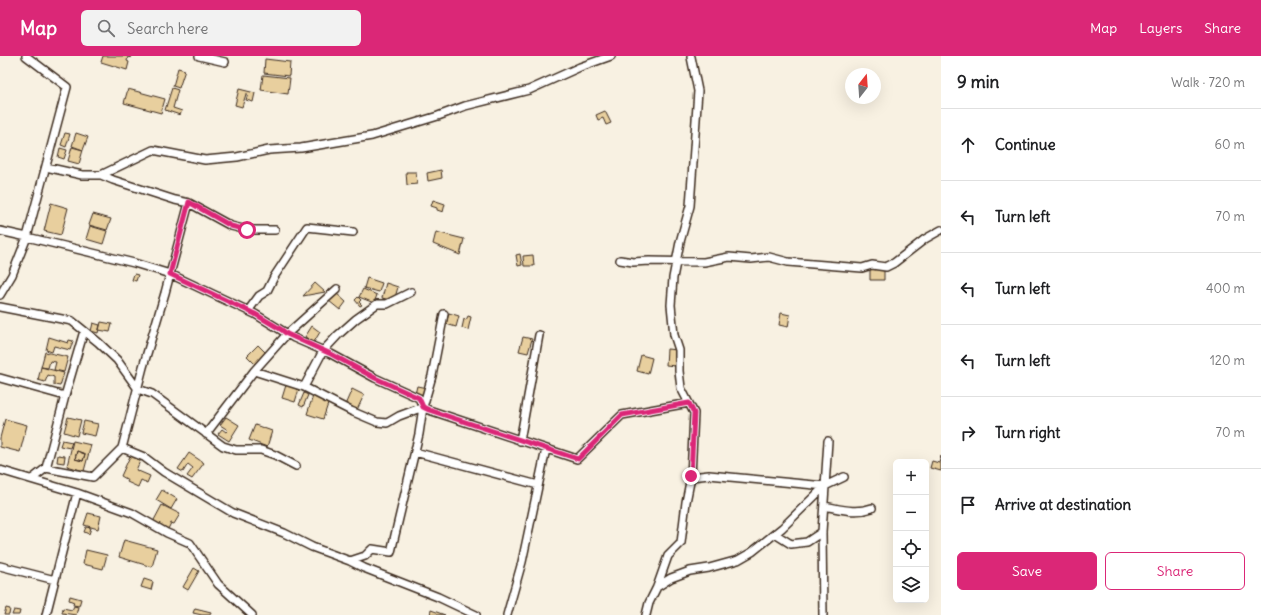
<!DOCTYPE html>
<html lang="en">
<head>
<meta charset="utf-8">
<style>
  body { margin:0; font-family:Delius,sans-serif; background:#f2f2f2; color:#202124 }
  .controls { position:absolute; right:12px; bottom:12px; display:grid; overflow:hidden; border-radius:6px; box-shadow:0 4px 16px #0002 }
  .controls button { width:36px; height:36px; display:grid; place-items:center; padding:0; border:0; border-bottom:1px solid #e0e0e0; background:#fff; color:#202124; font:20px sans-serif }
  .compass { position:absolute; left:845px; top:12px; width:36px; height:36px; border-radius:50%; background:#fff; box-shadow:0 4px 16px #0002; rotate:17deg }
  .stop { position:absolute; width:12px; height:12px; margin:-9px; border:3px solid #db2777; border-radius:50%; background:#fff }
  .stop.end { background:#db2777; border-color:#fff; box-shadow:0 1px 4px #0008 }
  .list { margin:0; padding:0; list-style:none }
  h2 { display:flex; justify-content:space-between; align-items:center; height:52px; margin:0; padding:0 16px; font-size:17px }
  h2 small { font-size:13px; font-weight:400; color:#757577 }
  .list li { display:grid; grid-template-columns:26px 1fr auto; gap:12px; align-items:center; box-sizing:border-box; height:72px; padding:0 16px; border-top:1px solid #e0e0e0 }
  .list b { display:block; font-size:15px; white-space:nowrap }
  .list em { font-size:13px; font-style:normal; color:#757577 }
  .actions { display:flex; gap:8px; padding:12px 16px }
  .actions a { flex:1; padding:9px 0; border:1px solid #db2777; border-radius:6px; text-align:center; font-size:14px; color:#db2777 }
  .actions .main { background:#db2777; color:#fff }
  .icon { flex:none; width:22px; height:22px; fill:none; stroke:currentColor; stroke-width:2; stroke-linecap:round; stroke-linejoin:round }
  .map { position:relative; flex:none; width:941px; height:559px; overflow:hidden }
  header { display:flex; align-items:center; gap:24px; box-sizing:border-box; height:56px; padding:0 20px; background:#db2777; color:#fff }
  header strong { font-size:19px }
  nav { display:flex; gap:22px; margin-inline-start:auto; font-size:14px }
  .search { width:280px; height:36px; background:#f2f2f2; display:flex; align-items:center; gap:10px; box-sizing:border-box; padding:0 14px; border-radius:6px; color:#757577; font-size:15px }
  main { display:flex }
  aside { flex:1; background:#fff }
  .map>svg:first-child { display:block }
</style>
</head>
<body>
<header>
<strong>Map</strong>
<div class="search"><svg class="icon" aria-label="search" viewBox="0 0 24 24"><circle cx="10" cy="10" r="6"/><path d="M15 15l6 6"/></svg>Search here</div>
<nav><a>Map</a><a>Layers</a><a>Share</a></nav>
</header>
<main>
<div class="map">
<svg width="941" height="559" viewBox="0 0 941 559">
  <rect width="100%" height="100%" fill="#f8f1e2"/>
  <filter id="ink" filterUnits="userSpaceOnUse"><feTurbulence type="fractalNoise" baseFrequency=".025" numOctaves="2"/><feDisplacementMap in="SourceGraphic" scale="8" xChannelSelector="R" yChannelSelector="G"/><feConvolveMatrix kernelMatrix="1 2 1 2 8 2 1 2 1" color-interpolation-filters="sRGB"/></filter>
  <g filter="url(#ink)">
    <path fill="#e8cf9e" stroke="#3b2a1e" fill-rule="evenodd" d="M 103,0 L 132,0 L 131,2 L 128,1 L 127,5 L 129,6 L 127,14 L 101,6 Z
      M 265,3 L 290,6 L 289,20 L 264,17 Z
      M 178,12 L 185,14 L 179,32 L 173,30 Z
      M 263,19 L 290,22 L 288,38 L 261,34 Z
      M 172,32 L 178,34 L 173,52 L 182,55 L 180,59 L 165,54 Z
      M 128,33 L 165,43 L 161,57 L 124,47 Z
      M 239,33 L 255,37 L 253,46 L 246,44 L 248,38 L 246,38 L 242,51 L 235,49 Z
      M 605,55 L 611,67 L 606,69 L 603,62 L 598,64 L 596,59 Z
      M 65,77 L 70,78 L 66,91 L 61,89 Z
      M 76,77 L 88,81 L 83,94 L 72,90 Z
      M 72,91 L 83,94 L 79,108 L 68,105 Z
      M 60,92 L 67,94 L 64,103 L 58,101 Z
      M 441,114 L 442,122 L 428,125 L 427,117 Z
      M 406,116 L 416,116 L 417,128 L 407,129 Z
      M 433,144 L 445,148 L 443,156 L 437,154 L 437,152 L 431,150 Z
      M 51,147 L 68,152 L 61,179 L 44,175 Z
      M 93,158 L 111,163 L 107,174 L 89,169 Z
      M 90,170 L 107,175 L 103,188 L 86,183 Z
      M 436,176 L 464,183 L 460,199 L 433,188 Z
      M 520,198 L 522,209 L 518,210 L 516,199 Z
      M 533,199 L 534,210 L 524,210 L 523,200 Z
      M 870,211 L 884,212 L 884,224 L 870,224 Z
      M 134,218 L 138,219 L 136,225 L 132,224 Z
      M 367,222 L 382,227 L 379,236 L 364,232 Z
      M 315,227 L 325,236 L 303,240 Z
      M 386,227 L 398,231 L 394,245 L 382,242 Z
      M 363,233 L 377,239 L 374,247 L 359,241 Z
      M 336,237 L 346,246 L 340,254 L 329,245 Z
      M 358,241 L 361,244 L 359,246 L 362,249 L 360,250 L 355,244 Z
      M 449,257 L 459,260 L 456,271 L 446,268 Z
      M 781,257 L 790,259 L 788,271 L 779,269 Z
      M 468,260 L 471,261 L 468,274 L 462,272 L 464,263 L 466,264 Z
      M 101,266 L 112,268 L 110,276 L 99,274 Z
      M 93,267 L 100,269 L 98,277 L 91,275 Z
      M 312,270 L 320,276 L 314,286 L 305,281 Z
      M 49,281 L 68,287 L 69,284 L 73,285 L 70,294 L 54,290 L 52,296 L 46,294 Z
      M 523,281 L 532,283 L 528,297 L 519,295 Z
      M 258,289 L 266,297 L 255,308 L 247,300 Z
      M 667,293 L 677,294 L 675,310 L 666,309 Z
      M 45,296 L 68,301 L 64,316 L 54,314 L 56,306 L 50,305 L 48,312 L 41,311 Z
      M 641,299 L 652,302 L 648,318 L 637,315 Z
      M 41,311 L 64,317 L 60,330 L 54,329 L 54,321 L 48,319 L 45,326 L 38,324 Z
      M 286,329 L 299,333 L 295,346 L 282,342 Z
      M 417,330 L 427,332 L 425,340 L 415,338 Z
      M 352,333 L 364,339 L 357,354 L 345,349 Z
      M 304,337 L 308,339 L 303,351 L 299,349 Z
      M 313,340 L 329,345 L 323,363 L 307,358 Z
      M 68,361 L 81,364 L 77,380 L 64,376 Z
      M 226,361 L 239,369 L 229,385 L 218,378 L 222,373 L 226,376 L 228,374 L 220,369 Z
      M 5,363 L 27,369 L 20,396 L 0,391 L 0,382 Z
      M 84,365 L 98,368 L 95,380 L 81,377 Z
      M 255,369 L 272,375 L 267,391 L 249,384 Z
      M 62,384 L 72,386 L 70,392 L 60,390 Z
      M 73,385 L 91,389 L 84,415 L 67,410 ZM 77,395 L 85,398 L 83,405 L 75,403 Z
      M 77,395 L 85,398 L 83,405 L 75,403 Z
      M 189,397 L 204,407 L 192,423 L 187,420 L 193,412 L 188,408 L 183,416 L 178,413 Z
      M 131,398 L 141,403 L 136,414 L 150,420 L 147,427 L 141,424 L 138,431 L 127,426 L 128,424 L 121,420 Z
      M 58,399 L 65,400 L 64,407 L 57,406 Z
      M 941,400 L 941,415 L 930,412 L 932,405 L 939,407 Z
      M 162,434 L 177,443 L 171,453 L 156,444 Z
      M 162,449 L 180,458 L 174,468 L 171,467 L 168,473 L 153,466 Z
      M 88,457 L 101,460 L 98,473 L 84,469 Z
      M 86,471 L 91,472 L 89,478 L 84,476 Z
      M 124,484 L 157,493 L 152,511 L 119,501 Z
      M 86,494 L 107,499 L 103,513 L 83,508 Z
      M 194,512 L 199,515 L 188,534 L 183,531 Z
      M 144,523 L 153,526 L 151,534 L 141,531 Z
      M 70,540 L 81,543 L 79,550 L 73,549 L 74,546 L 69,544 Z
      M 74,550 L 78,551 L 76,559 L 62,557 L 63,552 L 72,554 Z
      M 6,552 L 10,553 L 9,559 L 4,559 Z
      M 195,552 L 211,556 L 210,559 L 202,559 L 193,557 Z
      M 14,554 L 20,555 L 19,559 L 12,559 Z
      M 431,554 L 445,559 L 430,559 Z"/>
    <g fill="none" stroke-linecap="round" stroke-linejoin="round">
      <g stroke="#3b2a1e" stroke-width="10">
        <path id="street" d="M 199,0 L 225,6
          M 46,111 L 82,119 L 101,119 L 153,94 L 205,104 L 237,101 L 269,94 L 301,92 L 372,80 L 438,60 L 465,50 L 529,34 L 580,11 L 611,0
          M 101,119 L 113,124 L 175,144 L 189,147 L 231,170 L 247,174 L 275,174
          M 0,175 L 27,181 L 67,31 L 26,0
          M 620,204 L 633,206 L 649,205 L 704,206 L 729,201 L 751,203 L 769,201 L 788,206 L 862,212 L 872,209 L 886,211 L 894,207 L 925,183 L 941,174
          M 0,239 L 12,219 L 27,181 L 134,207 L 170,218 L 255,258 L 294,282 L 331,298 L 375,322 L 419,342 L 423,351 L 429,354 L 577,403 L 622,359 L 689,347
          M 0,251 L 72,265 L 98,286 L 117,304 L 138,333 L 152,338 L 223,390 L 236,394 L 261,394 L 275,399 L 296,410
          M 248,255 L 259,240 L 267,235 L 274,221 L 307,171 L 353,176
          M 444,258 L 432,320 L 423,351 L 419,378 L 391,496 L 372,493 L 365,500 L 350,505 L 364,512 L 438,541 L 476,559
          M 254,315 L 304,331 L 351,355 L 377,366 L 387,367 L 399,360 L 423,351
          M 0,322 L 65,340 L 84,275
          M 304,331 L 323,295 L 338,279 L 356,263 L 377,248 L 387,248 L 411,236
          M 206,378 L 254,315 L 287,278 L 337,233
          M 520,385 L 539,279
          M 122,392 L 144,401 L 164,416 L 233,457 L 284,477 L 312,491 L 350,505
          M 415,396 L 538,429
          M 46,412 L 65,340
          M 0,414 L 77,437 L 132,457 L 167,477 L 190,487 L 218,528 L 252,559
          M 691,421 L 709,419 L 825,430
          M 32,423 L 46,412 L 93,421 L 122,392 L 143,311 L 165,237 L 189,147
          M 824,450 C 841,453 855,458 872,452
          M 775,478 L 791,488 L 807,486 L 822,476
          M 0,510 L 55,524
          M 657,531 L 671,522 L 690,515 L 709,512 L 738,504 L 752,496 L 782,472 L 825,430 L 844,421
          M 46,559 L 77,437
          M 507,559 L 522,506 L 546,393
          M 646,559 L 649,547 L 657,531 L 668,500 L 681,487 L 686,446 L 691,421 L 694,357 L 681,332 L 679,315 L 679,294 L 674,279 L 671,249 L 673,222 L 680,186 L 690,150 L 698,35 L 691,1
          M 823,559 L 822,476 L 828,385"/>
      </g>
      <use href="#street" stroke="#fff" stroke-width="7"/>
    </g>
  </g>
  <g fill="none" stroke-linecap="round" stroke-linejoin="round" filter="url(#ink)">
    <path stroke="#db2777" stroke-width="5" d="M 247,174 L 231,170 L 189,146 L 170,218 L 255,258 L 282,274 L 287,278 L 331,298 L 375,322 L 419,342 L 423,351 L 429,354 L 578,403 L 622,359 L 689,347 L 694,357 L 691,420"/>
  </g>
</svg>
<div class="controls">
<button>+</button>
<button>−</button>
<button><svg class="icon" aria-label="locate" viewBox="0 0 24 24"><circle cx="12" cy="12" r="6"/><path d="M12 2v4M12 18v4M2 12h4M18 12h4"/></svg></button>
<button><svg class="icon" aria-label="layers" viewBox="0 0 24 24"><path d="M12 4l9 5-9 5-9-5zM3 14l9 5 9-5"/></svg></button>
</div>
<svg class="compass" viewBox="-18 -18 36 36"><path d="M0-13l5 13h-10z" fill="#e53935"/><path d="M0 13l5-13h-10z" fill="#757577"/></svg>
<div class="stop" style="left:247px;top:174px"></div>
<div class="stop end" style="left:691px;top:420px"></div>
</div>
<aside>
<h2>9 min<small>Walk · 720 m</small></h2>
<ul class="list">
<li><svg class="icon" aria-label="ahead" viewBox="0 0 24 24"><path d="M12 20V5M6 11l6-6 6 6"/></svg><div><b>Continue</b></div><em>60 m</em></li>
<li><svg class="icon" aria-label="left" viewBox="0 0 24 24"><path d="M17 20v-9H6M10 6l-5 5 5 5"/></svg><div><b>Turn left</b></div><em>70 m</em></li>
<li><svg class="icon" aria-label="left" viewBox="0 0 24 24"><path d="M17 20v-9H6M10 6l-5 5 5 5"/></svg><div><b>Turn left</b></div><em>400 m</em></li>
<li><svg class="icon" aria-label="left" viewBox="0 0 24 24"><path d="M17 20v-9H6M10 6l-5 5 5 5"/></svg><div><b>Turn left</b></div><em>120 m</em></li>
<li><svg class="icon" aria-label="right" viewBox="0 0 24 24"><path d="M7 20v-9h11M14 6l5 5-5 5"/></svg><div><b>Turn right</b></div><em>70 m</em></li>
<li><svg class="icon" aria-label="arrive" viewBox="0 0 24 24"><path d="M6 21V4h12l-3 4 3 4H6"/></svg><div><b>Arrive at destination</b></div></li>
</ul>
<div class="actions"><a class="main">Save</a><a>Share</a></div>
</aside>
</main>
</body>
</html>
